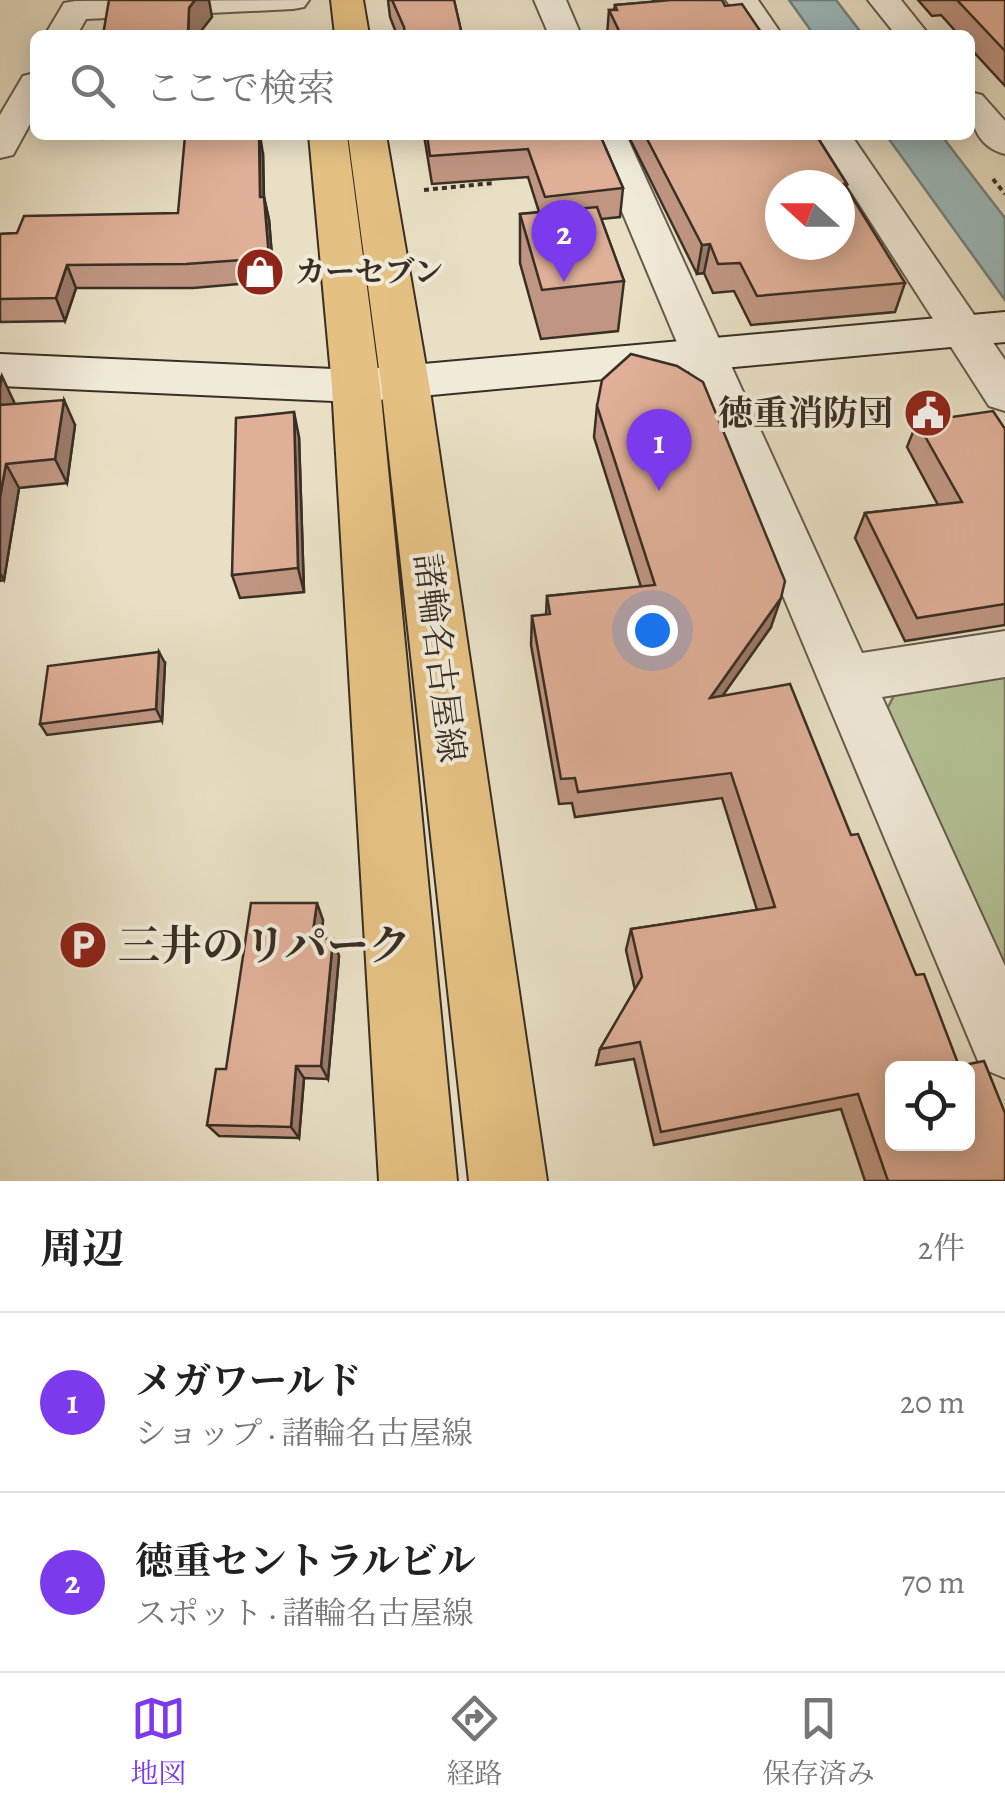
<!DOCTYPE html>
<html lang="ja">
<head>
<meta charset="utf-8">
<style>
  body { margin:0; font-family:Alegreya,"Noto Serif JP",serif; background:#f2f2f2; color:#222 }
  .controls { position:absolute; right:30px; bottom:30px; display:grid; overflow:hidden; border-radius:15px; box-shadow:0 5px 25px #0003 }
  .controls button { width:90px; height:90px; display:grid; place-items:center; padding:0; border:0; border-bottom:2px solid #e0e0e0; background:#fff; color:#222; font:50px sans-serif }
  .compass { position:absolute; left:765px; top:170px; width:90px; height:90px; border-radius:50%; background:#fff; box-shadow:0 5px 25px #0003; rotate:291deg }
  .you { position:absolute; left:652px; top:630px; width:35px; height:35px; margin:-25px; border:8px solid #fff; border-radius:50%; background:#1a73e8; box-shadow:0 0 0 15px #1a73e833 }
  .badge { display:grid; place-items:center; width:65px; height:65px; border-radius:50%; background:#7c3aed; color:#fff; font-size:32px; font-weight:700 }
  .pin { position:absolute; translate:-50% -82px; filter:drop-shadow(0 2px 5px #0008) }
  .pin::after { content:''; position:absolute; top:52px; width:35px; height:30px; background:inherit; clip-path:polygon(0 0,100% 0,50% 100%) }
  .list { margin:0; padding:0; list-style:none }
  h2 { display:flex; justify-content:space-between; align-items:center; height:130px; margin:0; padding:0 40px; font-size:42px }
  h2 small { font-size:32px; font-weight:400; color:#767676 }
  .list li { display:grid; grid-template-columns:65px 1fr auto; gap:30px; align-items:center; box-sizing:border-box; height:180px; padding:0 40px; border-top:2px solid #e0e0e0 }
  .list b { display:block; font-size:38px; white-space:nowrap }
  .list p { margin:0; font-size:32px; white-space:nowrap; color:#767676 }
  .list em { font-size:32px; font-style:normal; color:#767676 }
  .icon { flex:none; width:55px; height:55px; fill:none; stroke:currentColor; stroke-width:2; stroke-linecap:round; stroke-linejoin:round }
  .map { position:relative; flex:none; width:1005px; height:1181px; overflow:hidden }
  .search { position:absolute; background:#fff; box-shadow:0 5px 25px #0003; left:30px; right:30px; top:30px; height:110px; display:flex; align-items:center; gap:25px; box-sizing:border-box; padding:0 35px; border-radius:15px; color:#767676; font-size:38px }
  .sheet { height:490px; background:#fff }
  nav { display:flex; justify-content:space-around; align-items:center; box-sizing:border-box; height:140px; border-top:2px solid #e0e0e0; background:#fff; font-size:28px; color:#767676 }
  nav a { display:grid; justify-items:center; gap:5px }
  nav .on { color:#7c3aed }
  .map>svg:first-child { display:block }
</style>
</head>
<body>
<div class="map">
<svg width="1005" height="1181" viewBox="0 0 1005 1181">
  <rect width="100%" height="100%" fill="#e8dfc4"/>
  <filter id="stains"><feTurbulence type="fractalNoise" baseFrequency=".002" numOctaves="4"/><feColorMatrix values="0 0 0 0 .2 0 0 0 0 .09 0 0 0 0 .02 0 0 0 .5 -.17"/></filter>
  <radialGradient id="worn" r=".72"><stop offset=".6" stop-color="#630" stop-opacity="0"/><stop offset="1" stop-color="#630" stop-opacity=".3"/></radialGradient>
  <path fill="#b4c296" stroke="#76785e" stroke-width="2.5" d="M 1005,672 L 1005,969 L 887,709 L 897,690 Z"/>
  <path fill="#9bbabd" stroke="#748280" stroke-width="2.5" d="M 789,0 L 836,0 L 863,35 L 814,35 Z
    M 886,135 L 941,135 L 1005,218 L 1005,300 Z"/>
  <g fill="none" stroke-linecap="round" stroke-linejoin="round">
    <g stroke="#655b4d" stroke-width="4">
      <path id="street" d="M 309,0 L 304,7 L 293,9 L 86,19 L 77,35 L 45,35 L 64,3 L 75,1 Z
        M 534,0 L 566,0 L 581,35 L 549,35 Z
        M 726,0 L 758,0 L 782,35 L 750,35 Z
        M 868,0 L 901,0 L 929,35 L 896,35 Z
        M 35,73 L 35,115 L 13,155 L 0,158 L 0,115 L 23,76 Z
        M 970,92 L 982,95 L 1005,121 L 1005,154 C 974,146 970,119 970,92 Z
        M 590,135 L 626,135 L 862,653 L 1005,631 L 1005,677 L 882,697 L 1005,966 L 1005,1078 L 981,1068 Z
        M 815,135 L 851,135 L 1005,360 L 1005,411 L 989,406 Z"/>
    </g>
    <g stroke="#392f25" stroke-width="4">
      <path id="secondary" d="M 1005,312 L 1005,342 L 356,402 L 0,386 L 0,354 L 356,370 Z"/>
    </g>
    <g stroke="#392f25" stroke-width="4">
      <path id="primary" d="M 331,0 L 363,0 L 369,35 L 335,35 Z
        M 309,135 L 347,135 L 380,386 L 457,1181 L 379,1181 L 332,386 Z
        M 348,135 L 386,135 L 429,384 L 547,1181 L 469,1181 L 381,384 Z"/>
    </g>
    <path stroke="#392f25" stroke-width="4" stroke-dasharray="5 4" stroke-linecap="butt" d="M 993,179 L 1005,194
      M 424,190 L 493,183 L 491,175"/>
    <use href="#street" fill="#f0ead9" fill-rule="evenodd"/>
    <use href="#secondary" fill="#f0ead9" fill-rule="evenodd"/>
    <use href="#primary" fill="#e4c082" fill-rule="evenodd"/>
  </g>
  <path fill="#c09682" stroke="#392f25" stroke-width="2.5" d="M 388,0 L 454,0 L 462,35 L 397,35 L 390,17 Z
    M 653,0 L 722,0 L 725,6 L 763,35 L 607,35 L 609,10 L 614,10 L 615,5 L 654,2 Z
    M 918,0 L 1005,0 L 1005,86 L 970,48 L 970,35 L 959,35 L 941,15 L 932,16 Z
    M 101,135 L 154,135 L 102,139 Z
    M 424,135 L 600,135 L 623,188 L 620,217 L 601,219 L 624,281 L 618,331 L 541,339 L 520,263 L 520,214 L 539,212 L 528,177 L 432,184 Z
    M 628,135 L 816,135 L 847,184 L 846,188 L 905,283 L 895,312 L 751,325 L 734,291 L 713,293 L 704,273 L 697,274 Z
    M 263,154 L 264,197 L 269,220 L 274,281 L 193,288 L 76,288 L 65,321 L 0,322 L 0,234 L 17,233 L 178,213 Z
    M 0,377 L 14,402 L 14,404 L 75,425 L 67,483 L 19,488 L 4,580 L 0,581 Z
    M 597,406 L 771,627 L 722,696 L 851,835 L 916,975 L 1005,1181 L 865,1181 L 841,1109 L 654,1145 L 634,1059 L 596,1065 L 600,1049 L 635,990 L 626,950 L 631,929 L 757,910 L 722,798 L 575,817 L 572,803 L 559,804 L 531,645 L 532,616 L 546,615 L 547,596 L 641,587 L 594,437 Z
    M 917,422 L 1005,429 L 1005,625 L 905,641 L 855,538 L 865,513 L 938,505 L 907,447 Z
    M 299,437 L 304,592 L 240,598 L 232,575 Z
    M 165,663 L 162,721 L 47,735 L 40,724 Z
    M 323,920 L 321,938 L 339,956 L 328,1079 L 304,1078 L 299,1138 L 219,1136 L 207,1125 L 226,1069 Z"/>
  <path fill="#9c7a6a" stroke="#392f25" stroke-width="2.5" d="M 195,0 L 209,0 L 212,17 L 198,35 L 188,35 L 189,8 Z
    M 260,135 L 263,154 L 264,220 L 260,197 Z
    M 264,197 L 269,220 L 274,281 L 269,258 Z
    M 710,244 L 704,273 L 697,274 L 702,245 Z
    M 67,265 L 76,288 L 65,321 L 56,298 Z
    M 2,376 L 14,402 L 10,431 L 0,411 L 0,388 Z
    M 64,400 L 75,425 L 67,483 L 55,459 Z
    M 294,412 L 299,437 L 304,592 L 298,568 Z
    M 6,464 L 19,488 L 4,580 L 0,573 L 0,497 Z
    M 781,598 L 771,627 L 702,725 L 710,698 Z
    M 159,652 L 165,663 L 162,721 L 156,709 Z
    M 317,903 L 323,920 L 319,955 L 312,938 Z
    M 333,939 L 339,956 L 328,1079 L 321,1066 Z
    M 296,1066 L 304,1078 L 299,1138 L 291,1127 Z"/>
  <path fill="#dfaf97" stroke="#392f25" stroke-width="2.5" fill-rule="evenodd" d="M 109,0 L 195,0 L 189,8 L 188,35 L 103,35 Z
    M 392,0 L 454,0 L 462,35 L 405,35 L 404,27 Z
    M 671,0 L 722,0 L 725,6 L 742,4 L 763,35 L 621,35 L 609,10 L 617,10 L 615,5 Z
    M 957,0 L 1005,0 L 1005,51 Z
    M 206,135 L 259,135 L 260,197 L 264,197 L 269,258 L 186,264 L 67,265 L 56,298 L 0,299 L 0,234 L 17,233 L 24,216 L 178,213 L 185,136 Z
    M 427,135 L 600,135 L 623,188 L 545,197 L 528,149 L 430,156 Z
    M 645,135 L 816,135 L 847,184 L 844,184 L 905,283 L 757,296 L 740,263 L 718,264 L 710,244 L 702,245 ZM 780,185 L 840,185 L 840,245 L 780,245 Z
    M 597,207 L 624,281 L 542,290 L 520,214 Z
    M 631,354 L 677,366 L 703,382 L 785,581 L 781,598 L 710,698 L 790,684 L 851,835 L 858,834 L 916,975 L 924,974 L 959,1066 L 984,1061 L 1005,1113 L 1005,1181 L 888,1181 L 858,1094 L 661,1132 L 640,1042 L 600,1049 L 642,977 L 631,929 L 775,907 L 731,773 L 578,792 L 575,778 L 561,779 L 532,616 L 550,614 L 547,596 L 655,585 L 597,406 L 602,380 ZM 892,1068 L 968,1068 L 968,1144 L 892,1144 Z
    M 64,400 L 55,459 L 6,464 L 0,497 L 0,405 Z
    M 993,411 L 1005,429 L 1005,604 L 917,618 L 865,513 L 962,502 L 917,422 Z
    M 294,412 L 298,568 L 232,575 L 236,418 Z
    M 159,652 L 156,709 L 40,724 L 48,666 Z
    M 251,903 L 317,903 L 312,938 L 333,939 L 321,1066 L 296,1066 L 291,1127 L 207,1125 L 216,1069 L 226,1069 Z"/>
  <defs>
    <g id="shop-disc" transform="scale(2.5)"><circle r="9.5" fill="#8f2418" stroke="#f0ead9"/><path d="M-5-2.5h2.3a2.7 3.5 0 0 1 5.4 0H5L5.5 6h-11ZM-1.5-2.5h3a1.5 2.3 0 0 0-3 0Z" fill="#fff"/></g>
    <g id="civic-disc" transform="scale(2.5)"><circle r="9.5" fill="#8f2418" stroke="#f0ead9"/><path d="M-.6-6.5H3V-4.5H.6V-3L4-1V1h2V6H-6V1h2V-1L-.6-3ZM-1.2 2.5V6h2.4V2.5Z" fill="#fff"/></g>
    <g id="parking-disc" transform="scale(2.5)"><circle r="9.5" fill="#8f2418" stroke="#f0ead9"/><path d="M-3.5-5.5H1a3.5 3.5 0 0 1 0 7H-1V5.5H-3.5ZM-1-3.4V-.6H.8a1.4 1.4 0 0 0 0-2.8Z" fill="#fff"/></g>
  </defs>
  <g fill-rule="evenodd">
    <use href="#shop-disc" x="260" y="272"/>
    <use href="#civic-disc" x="928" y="413"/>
    <use href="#parking-disc" x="83" y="945"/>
  </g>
  <g text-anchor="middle" stroke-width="8" stroke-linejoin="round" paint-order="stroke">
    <g font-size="30" font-weight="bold" fill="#392f25" stroke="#f0ead9" text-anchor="start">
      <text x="295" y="282">カーセブン</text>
    </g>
    <g font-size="35" font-weight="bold" fill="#392f25" stroke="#f0ead9" text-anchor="end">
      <text x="893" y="425">徳重消防団</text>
    </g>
    <g font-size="35" fill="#392f25" stroke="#f0ead9">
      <text transform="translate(440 658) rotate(83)" y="12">諸輪名古屋線</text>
    </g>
    <g font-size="42" font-weight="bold" fill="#392f25" stroke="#f0ead9" text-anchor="start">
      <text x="118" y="960">三井のリパーク</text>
    </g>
  </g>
  <rect width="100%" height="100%" filter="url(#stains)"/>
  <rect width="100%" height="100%" fill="url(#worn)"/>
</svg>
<div class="controls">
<button><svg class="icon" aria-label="locate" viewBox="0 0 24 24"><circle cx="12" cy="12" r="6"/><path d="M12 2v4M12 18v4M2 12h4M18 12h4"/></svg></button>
</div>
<svg class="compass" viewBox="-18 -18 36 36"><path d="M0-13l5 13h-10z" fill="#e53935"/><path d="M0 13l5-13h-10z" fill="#767676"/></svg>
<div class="you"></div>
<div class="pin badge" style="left:659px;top:491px">1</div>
<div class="pin badge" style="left:564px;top:282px">2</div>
<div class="search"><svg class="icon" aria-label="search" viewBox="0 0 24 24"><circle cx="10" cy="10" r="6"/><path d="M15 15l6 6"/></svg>ここで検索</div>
</div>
<section class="sheet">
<h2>周辺<small>2件</small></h2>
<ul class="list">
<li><span class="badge">1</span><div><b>メガワールド</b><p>ショップ · 諸輪名古屋線</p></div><em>20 m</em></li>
<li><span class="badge">2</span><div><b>徳重セントラルビル</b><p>スポット · 諸輪名古屋線</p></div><em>70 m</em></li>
</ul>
</section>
<nav>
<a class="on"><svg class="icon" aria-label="map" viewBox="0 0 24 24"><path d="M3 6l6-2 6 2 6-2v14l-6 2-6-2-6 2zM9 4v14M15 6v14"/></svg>地図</a>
<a><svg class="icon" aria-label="directions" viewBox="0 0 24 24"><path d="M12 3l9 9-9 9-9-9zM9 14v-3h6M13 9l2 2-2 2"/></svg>経路</a>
<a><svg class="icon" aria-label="saved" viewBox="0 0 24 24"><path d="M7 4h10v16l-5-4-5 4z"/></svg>保存済み</a>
</nav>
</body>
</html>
